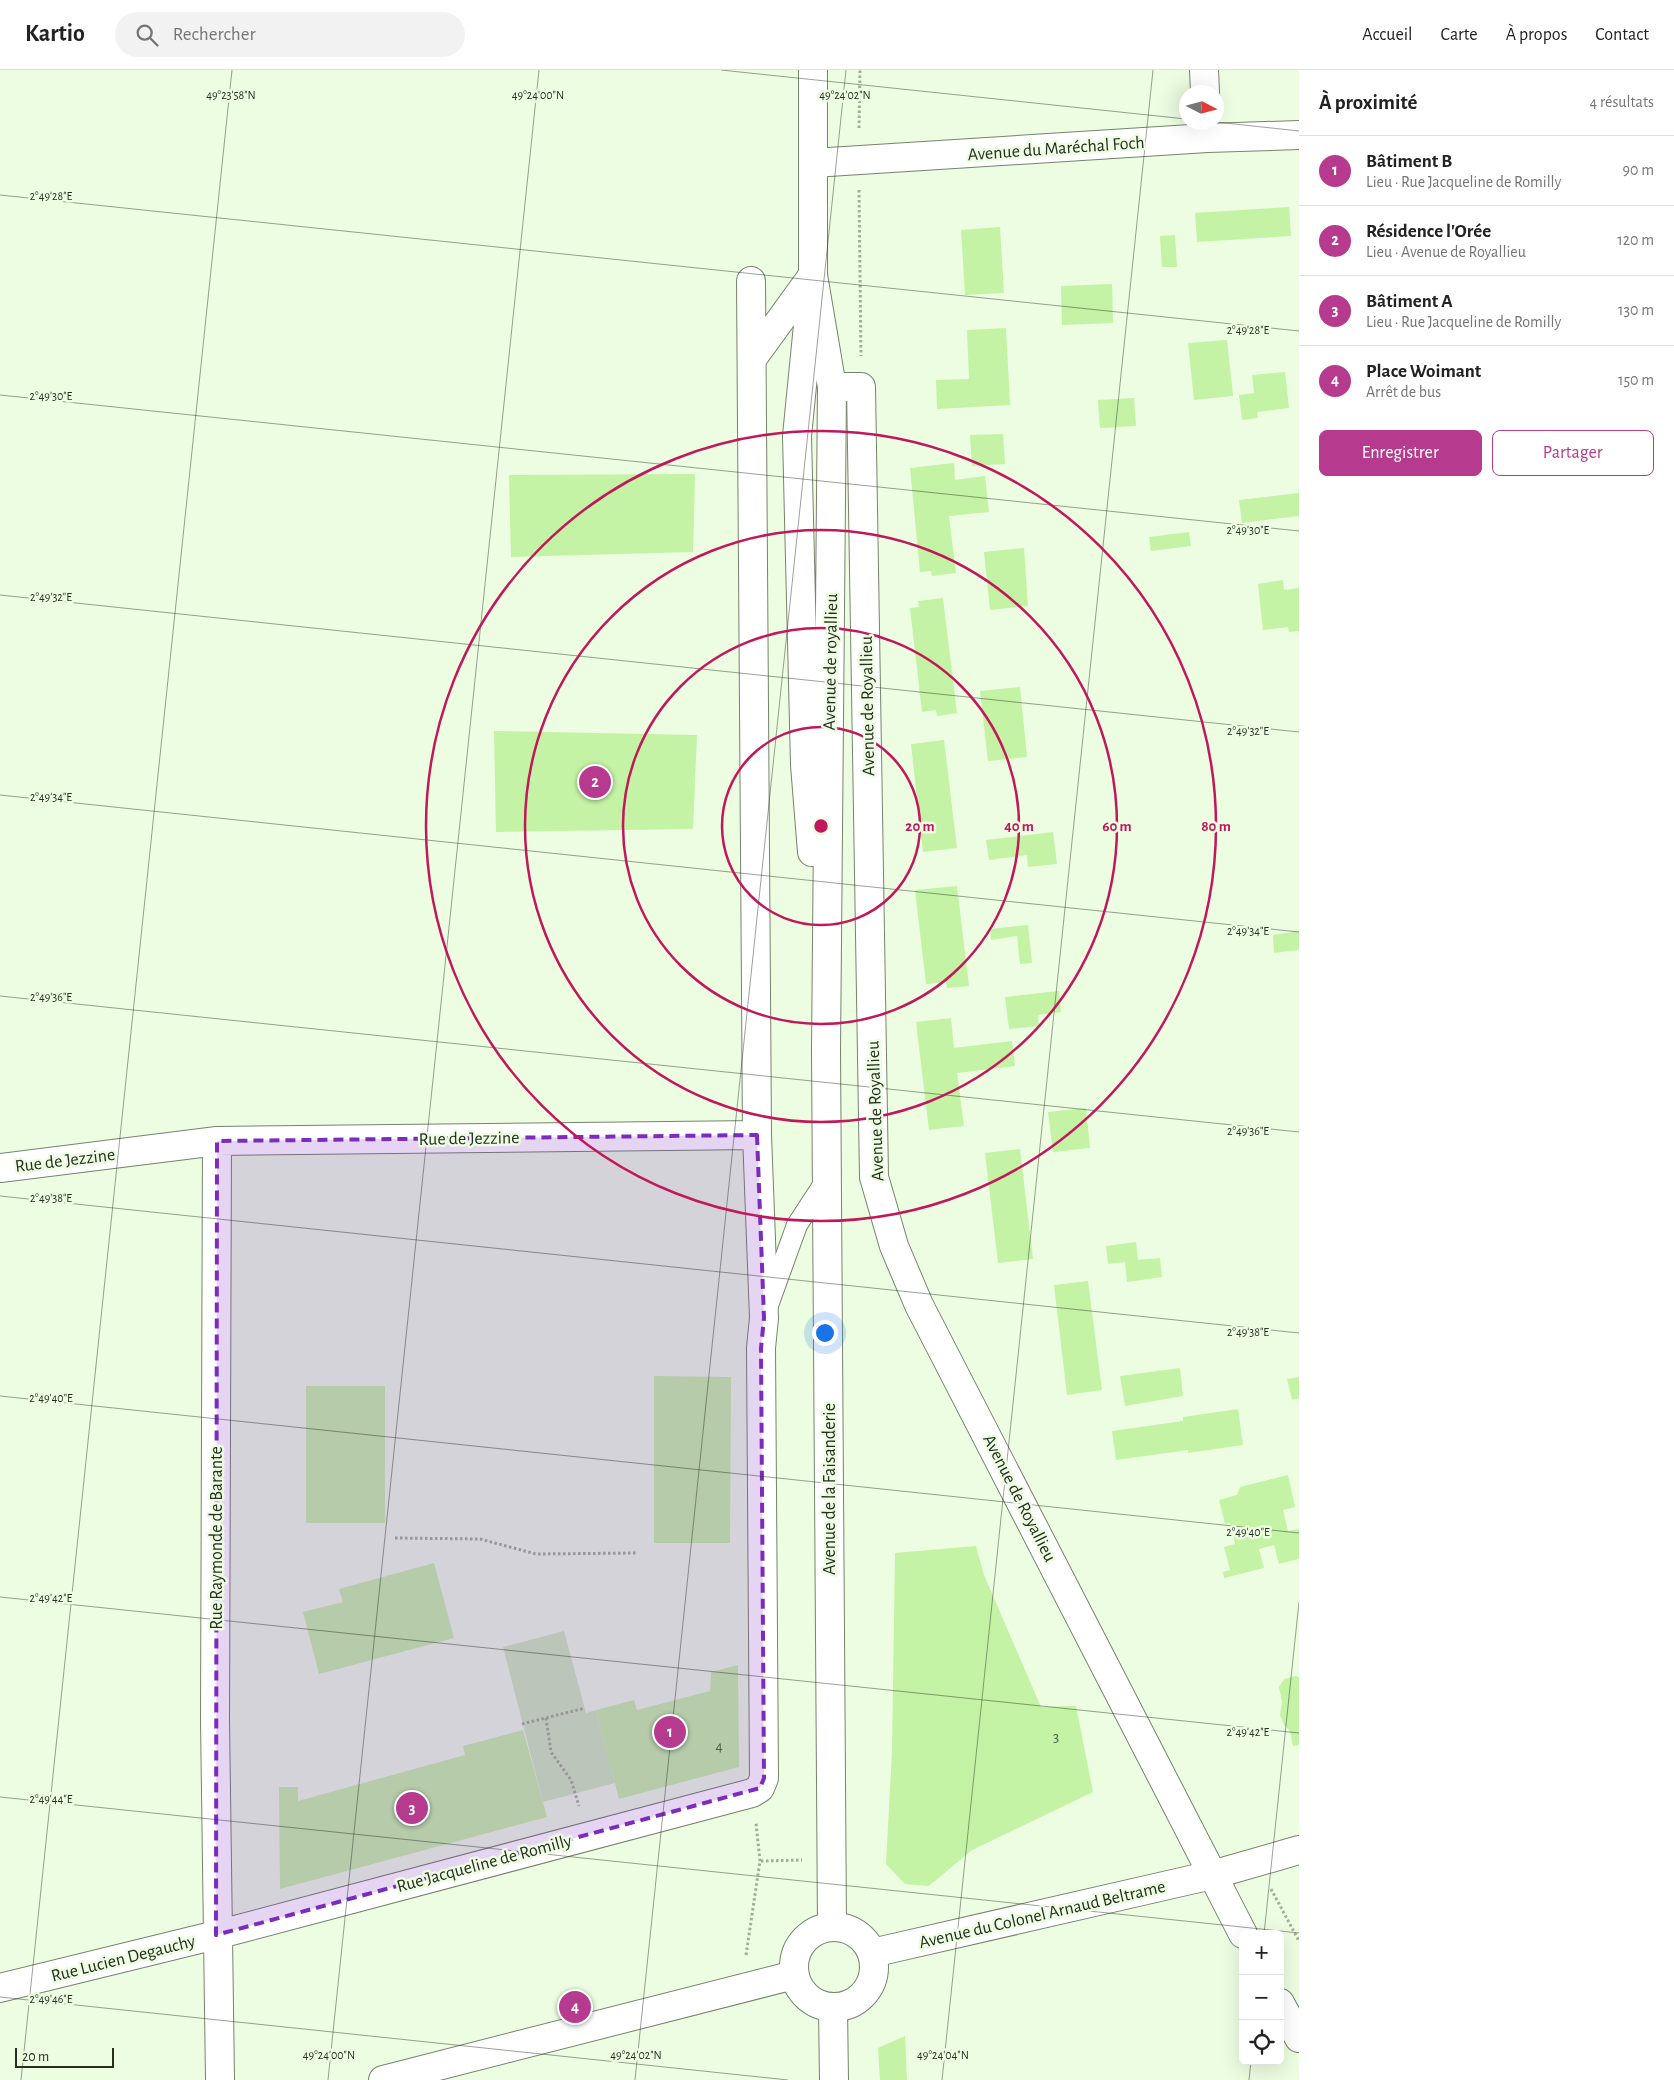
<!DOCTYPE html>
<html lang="fr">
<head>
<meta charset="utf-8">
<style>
  body { margin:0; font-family:"Alegreya Sans",sans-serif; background:#f2f2f2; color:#222 }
  .controls { position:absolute; right:15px; bottom:15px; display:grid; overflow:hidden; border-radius:8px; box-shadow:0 5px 20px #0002 }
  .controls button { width:45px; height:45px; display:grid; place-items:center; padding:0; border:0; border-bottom:1px solid #e0e0e0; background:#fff; color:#222; font:25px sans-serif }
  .compass { position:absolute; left:1179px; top:15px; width:45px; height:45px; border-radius:50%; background:#fff; box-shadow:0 5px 20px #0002; rotate:96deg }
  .scale { position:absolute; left:15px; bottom:12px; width:99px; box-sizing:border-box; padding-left:5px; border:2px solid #272e23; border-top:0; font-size:14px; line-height:18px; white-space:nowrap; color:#272e23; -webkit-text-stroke:4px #ecfde1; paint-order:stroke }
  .you { position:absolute; left:824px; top:1262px; width:18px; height:18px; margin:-12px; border:4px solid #fff; border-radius:50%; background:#1a73e8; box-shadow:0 0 0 8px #1a73e833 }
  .badge { display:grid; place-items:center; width:32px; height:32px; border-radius:50%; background:#b63b8e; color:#fff; font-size:16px; font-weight:700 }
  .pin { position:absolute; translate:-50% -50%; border:2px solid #fff; box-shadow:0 1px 5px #0006 }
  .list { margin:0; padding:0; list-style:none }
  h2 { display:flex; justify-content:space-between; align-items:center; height:65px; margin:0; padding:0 20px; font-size:21px }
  h2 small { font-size:16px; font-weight:400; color:#767676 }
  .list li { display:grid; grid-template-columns:32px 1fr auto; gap:15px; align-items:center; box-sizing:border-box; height:70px; padding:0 20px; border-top:1px solid #e0e0e0 }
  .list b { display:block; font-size:19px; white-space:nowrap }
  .list p { margin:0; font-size:16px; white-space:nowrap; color:#767676 }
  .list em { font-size:16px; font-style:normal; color:#767676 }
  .actions { display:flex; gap:10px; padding:15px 20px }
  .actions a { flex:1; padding:11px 0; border:1px solid #b63b8e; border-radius:8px; text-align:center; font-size:18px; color:#b63b8e }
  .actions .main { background:#b63b8e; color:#fff }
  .icon { flex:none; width:28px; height:28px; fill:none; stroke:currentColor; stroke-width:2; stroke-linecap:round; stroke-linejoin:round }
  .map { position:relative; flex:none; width:1299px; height:2010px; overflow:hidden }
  header { display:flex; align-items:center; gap:30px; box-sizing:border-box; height:70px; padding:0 25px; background:#fff; border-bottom:1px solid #e0e0e0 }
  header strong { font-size:24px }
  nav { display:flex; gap:28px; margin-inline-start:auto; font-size:18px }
  .search { width:350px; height:45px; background:#f2f2f2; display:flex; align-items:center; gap:12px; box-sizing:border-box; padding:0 18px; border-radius:28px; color:#767676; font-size:19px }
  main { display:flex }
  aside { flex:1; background:#fff }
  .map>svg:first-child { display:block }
</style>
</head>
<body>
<header>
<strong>Kartio</strong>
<div class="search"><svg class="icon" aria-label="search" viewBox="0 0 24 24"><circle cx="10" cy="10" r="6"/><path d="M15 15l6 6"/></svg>Rechercher</div>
<nav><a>Accueil</a><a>Carte</a><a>À propos</a><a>Contact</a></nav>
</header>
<main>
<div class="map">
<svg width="1299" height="2010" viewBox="0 0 1299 2010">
  <rect width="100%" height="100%" fill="#ecfde1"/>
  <path fill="#ccecb8" d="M 564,1561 L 586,1643 L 596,1640 L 615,1713 L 543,1732 L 503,1577 Z"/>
  <path fill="#c4f3a5" d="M 1289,137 L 1291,166 L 1197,172 L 1195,143 Z
    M 1000,157 L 1004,223 L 965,225 L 961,160 Z
    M 1175,165 L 1177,197 L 1162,197 L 1160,166 Z
    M 1112,214 L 1113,253 L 1062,255 L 1061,216 Z
    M 1006,258 L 1010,335 L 937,339 L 936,310 L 969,309 L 967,260 Z
    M 1227,270 L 1233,326 L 1194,330 L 1188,273 Z
    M 1285,302 L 1289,338 L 1257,342 L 1258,348 L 1242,350 L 1239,325 L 1254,323 L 1252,305 Z
    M 1134,328 L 1136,356 L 1100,358 L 1098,330 Z
    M 1003,364 L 1005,394 L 972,396 L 970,365 Z
    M 954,393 L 955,410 L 985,406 L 989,442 L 949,446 L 956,503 L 932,506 L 931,501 L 920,502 L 910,398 Z
    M 695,404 L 693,482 L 511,487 L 509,405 Z
    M 1299,423 L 1299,446 L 1242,453 L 1239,430 Z
    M 1189,462 L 1191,476 L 1151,481 L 1149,467 Z
    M 1024,478 L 1028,536 L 990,540 L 984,482 Z
    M 1283,510 L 1284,520 L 1299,518 L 1299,561 L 1289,562 L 1288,557 L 1263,560 L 1258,514 Z
    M 943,528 L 957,643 L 937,646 L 936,640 L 922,642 L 910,538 L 919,537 L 918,531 Z
    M 1020,617 L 1027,687 L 988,691 L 980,621 Z
    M 494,661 L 697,665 L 693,759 L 496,762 Z
    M 944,670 L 957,778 L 923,782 L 911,674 Z
    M 1053,762 L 1057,794 L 1028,797 L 1027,785 L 989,790 L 986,770 Z
    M 957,816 L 969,916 L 947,918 L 946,912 L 926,914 L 915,820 Z
    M 1028,855 L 1032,893 L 1020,894 L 1017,866 L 991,870 L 990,859 Z
    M 1299,861 L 1299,880 L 1274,883 L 1273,865 Z
    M 1059,921 L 1061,942 L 1038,945 L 1039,956 L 1009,959 L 1005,927 Z
    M 951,948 L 954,978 L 1012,971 L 1015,996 L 957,1003 L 964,1056 L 929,1060 L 916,952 Z
    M 1086,1038 L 1090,1078 L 1053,1082 L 1048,1042 Z
    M 1020,1079 L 1033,1189 L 998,1193 L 985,1083 Z
    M 1136,1172 L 1138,1190 L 1160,1188 L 1162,1207 L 1127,1212 L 1125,1192 L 1108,1194 L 1106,1176 Z
    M 1088,1211 L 1102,1320 L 1067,1325 L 1054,1215 Z
    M 1180,1298 L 1183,1326 L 1125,1336 L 1120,1306 Z
    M 654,1306 L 731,1307 L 730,1473 L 654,1473 Z
    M 1299,1307 L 1299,1328 L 1292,1330 L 1287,1309 Z
    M 306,1316 L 385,1316 L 385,1453 L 306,1453 Z
    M 1238,1339 L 1243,1375 L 1188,1383 L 1188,1380 L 1116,1390 L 1112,1361 L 1183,1351 L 1183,1347 Z
    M 1288,1405 L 1295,1437 L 1283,1440 L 1288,1461 L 1299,1459 L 1299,1489 L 1279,1494 L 1274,1475 L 1259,1479 L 1264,1498 L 1224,1508 L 1223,1502 L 1230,1500 L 1224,1477 L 1235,1474 L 1230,1453 L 1225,1454 L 1219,1430 L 1237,1425 L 1240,1417 Z
    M 976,1476 L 984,1505 L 1041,1637 L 1076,1636 L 1093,1722 L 972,1780 L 929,1816 L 905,1814 L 886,1794 L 892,1682 L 895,1483 Z
    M 434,1493 L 454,1568 L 319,1604 L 303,1542 L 343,1532 L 339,1519 Z
    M 738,1595 L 739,1697 L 619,1729 L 596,1640 L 634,1630 L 637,1640 L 710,1621 L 711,1602 Z
    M 1296,1606 L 1299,1608 L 1299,1675 L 1293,1676 L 1290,1661 L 1284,1655 L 1280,1645 L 1282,1632 L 1279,1617 L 1284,1609 Z
    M 523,1660 L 547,1747 L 280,1819 L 279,1717 L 298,1717 L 298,1731 L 465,1685 L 463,1676 Z
    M 905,1966 L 907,2010 L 880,2010 L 878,1978 Z"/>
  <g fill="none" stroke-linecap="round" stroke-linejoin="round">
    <g stroke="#75846c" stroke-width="22">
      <path id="lane" d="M 767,1238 L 797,1155 L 827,1109"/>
    </g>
    <g stroke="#75846c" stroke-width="30">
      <path id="street" d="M 1204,0 L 1205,22
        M 813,93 L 1207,68 L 1299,65
        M 751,211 L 757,1065
        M 752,289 L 813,205
        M 832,317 L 861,317 L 874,1107 L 894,1176 L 919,1235 L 1243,1864
        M 217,1071 L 215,1650 L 220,2010
        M 0,1098 L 217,1071 L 757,1065 L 764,1248 L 761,1278 L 764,1708 L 760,1718 L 752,1723 L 216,1865 L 0,1918
        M 872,1883 L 1212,1805 L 1299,1780
        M 1280,1933 L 1299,1968
        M 383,2010 L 794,1905"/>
    </g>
    <g stroke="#75846c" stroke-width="30">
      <path id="primary" d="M 813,205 L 832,317 L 826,981 L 832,1857
        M 812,782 L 805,695 L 797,366 L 813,205 L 813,0
        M794 1897a40 40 0 1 1 80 0a40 40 0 1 1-80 0Z
        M 833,1938 L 834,2010"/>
    </g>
    <path stroke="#a0ad98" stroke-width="3" stroke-dasharray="2.5 2.5" stroke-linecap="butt" d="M 859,58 L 860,0
      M 859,120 L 861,286
      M 395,1468 L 480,1469 L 536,1484 L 638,1483
      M 546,1648 L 551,1682 L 571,1710 L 579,1736
      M 522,1654 L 585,1638
      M 761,1791 L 802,1790
      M 1271,1819 L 1299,1871
      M 746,1885 L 760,1791 L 756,1753"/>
    <use href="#lane" stroke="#fff" stroke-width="20"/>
    <use href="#street" stroke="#fff" stroke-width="28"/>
    <use href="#primary" stroke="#fff" stroke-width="28"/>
  </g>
  <path fill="#7b2cbf" fill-opacity="0.2" stroke="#7b2cbf" stroke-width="4" stroke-dasharray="10 6" stroke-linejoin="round" d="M 757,1065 L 764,1248 L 761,1278 L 764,1708 L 760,1718 L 216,1865 L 217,1071 Z"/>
  <path fill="none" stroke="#272e23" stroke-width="1" stroke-opacity="0.45" d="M 721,0 L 1186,49M 1216,52 L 1299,61M 0,125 L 1299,261M 0,325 L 1299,461M 0,525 L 1299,662M 0,725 L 1299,862M 0,926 L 1299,1062M 0,1126 L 1299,1263M 0,1326 L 1299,1463M 0,1527 L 1299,1663M 0,1727 L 1299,1863M 1264,1864 L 1299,1532M 0,1927 L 788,2010M 21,2010 L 232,0M 328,2010 L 539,0M 635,2010 L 846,0M 942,2010 L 1153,0M 1249,2010 L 1251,1991"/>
  <g fill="none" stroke="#c2185b" stroke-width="2.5">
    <circle cx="821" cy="756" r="99"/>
    <circle cx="821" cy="756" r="198"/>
    <circle cx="821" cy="756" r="296"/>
    <circle cx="821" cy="756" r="395"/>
  </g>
  <g text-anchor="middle" stroke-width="5" stroke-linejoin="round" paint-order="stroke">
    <g font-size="15" fill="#4e5f44">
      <text x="1056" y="1672">3</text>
      <text x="719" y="1681">4</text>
    </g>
    <g font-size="18" fill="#272e23" stroke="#ecfde1">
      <text transform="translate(1056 78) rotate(-4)" y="6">Avenue du Maréchal Foch</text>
      <text transform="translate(830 592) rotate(-89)" y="6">Avenue de royallieu</text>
      <text transform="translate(867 636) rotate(-91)" y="6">Avenue de Royallieu</text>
      <text transform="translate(875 1041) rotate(-92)" y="6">Avenue de Royallieu</text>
      <text transform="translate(469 1068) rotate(-1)" y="6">Rue de Jezzine</text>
      <text transform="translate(65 1090) rotate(-7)" y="6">Rue de Jezzine</text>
      <text transform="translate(829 1419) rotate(-90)" y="6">Avenue de la Faisanderie</text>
      <text transform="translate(1020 1428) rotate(63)" y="6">Avenue de Royallieu</text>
      <text transform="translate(216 1468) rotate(-90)" y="6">Rue Raymonde de Barante</text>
      <text transform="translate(484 1793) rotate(-15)" y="6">Rue Jacqueline de Romilly</text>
      <text transform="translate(1042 1844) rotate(-13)" y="6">Avenue du Colonel Arnaud Beltrame</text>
      <text transform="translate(123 1888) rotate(-14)" y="6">Rue Lucien Degauchy</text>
    </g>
  </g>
  <g font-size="12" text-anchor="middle" fill="#272e23" stroke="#ecfde1" stroke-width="5" stroke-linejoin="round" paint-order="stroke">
    <text x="231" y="29">49°23'58"N</text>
    <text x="538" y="29">49°24'00"N</text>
    <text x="845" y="29">49°24'02"N</text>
    <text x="51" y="130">2°49'28"E</text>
    <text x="1248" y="264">2°49'28"E</text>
    <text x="51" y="330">2°49'30"E</text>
    <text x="1248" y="464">2°49'30"E</text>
    <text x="51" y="531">2°49'32"E</text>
    <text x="1248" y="665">2°49'32"E</text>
    <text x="51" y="731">2°49'34"E</text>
    <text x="1248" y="865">2°49'34"E</text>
    <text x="51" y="931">2°49'36"E</text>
    <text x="1248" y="1065">2°49'36"E</text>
    <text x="51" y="1132">2°49'38"E</text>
    <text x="1248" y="1266">2°49'38"E</text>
    <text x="51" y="1332">2°49'40"E</text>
    <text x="1248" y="1466">2°49'40"E</text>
    <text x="51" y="1532">2°49'42"E</text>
    <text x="1248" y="1666">2°49'42"E</text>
    <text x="51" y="1733">2°49'44"E</text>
    <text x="51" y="1933">2°49'46"E</text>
    <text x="329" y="1989">49°24'00"N</text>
    <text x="636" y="1989">49°24'02"N</text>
    <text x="943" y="1989">49°24'04"N</text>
  </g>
  <circle cx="821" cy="756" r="8" fill="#c2185b" stroke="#ecfde1" stroke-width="2.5"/>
  <g font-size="15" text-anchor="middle" font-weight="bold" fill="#c2185b" stroke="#ecfde1" stroke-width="5" stroke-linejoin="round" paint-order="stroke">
    <text x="920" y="761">20 m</text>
    <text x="1019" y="761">40 m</text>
    <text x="1117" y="761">60 m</text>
    <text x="1216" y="761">80 m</text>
  </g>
</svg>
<div class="controls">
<button>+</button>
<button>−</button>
<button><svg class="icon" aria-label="locate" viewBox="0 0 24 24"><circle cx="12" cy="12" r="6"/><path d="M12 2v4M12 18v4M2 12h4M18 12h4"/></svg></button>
</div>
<svg class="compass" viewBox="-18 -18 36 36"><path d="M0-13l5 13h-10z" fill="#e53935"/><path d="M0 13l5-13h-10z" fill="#767676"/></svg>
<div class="scale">20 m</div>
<div class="you"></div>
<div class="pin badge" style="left:670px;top:1662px">1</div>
<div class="pin badge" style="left:595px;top:712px">2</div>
<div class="pin badge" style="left:412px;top:1738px">3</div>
<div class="pin badge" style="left:575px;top:1937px">4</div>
</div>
<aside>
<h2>À proximité<small>4 résultats</small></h2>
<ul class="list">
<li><span class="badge">1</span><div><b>Bâtiment B</b><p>Lieu · Rue Jacqueline de Romilly</p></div><em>90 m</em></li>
<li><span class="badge">2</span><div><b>Résidence l'Orée</b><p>Lieu · Avenue de Royallieu</p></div><em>120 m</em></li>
<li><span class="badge">3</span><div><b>Bâtiment A</b><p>Lieu · Rue Jacqueline de Romilly</p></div><em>130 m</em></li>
<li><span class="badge">4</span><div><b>Place Woimant</b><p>Arrêt de bus</p></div><em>150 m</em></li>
</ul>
<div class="actions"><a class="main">Enregistrer</a><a>Partager</a></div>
</aside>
</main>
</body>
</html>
